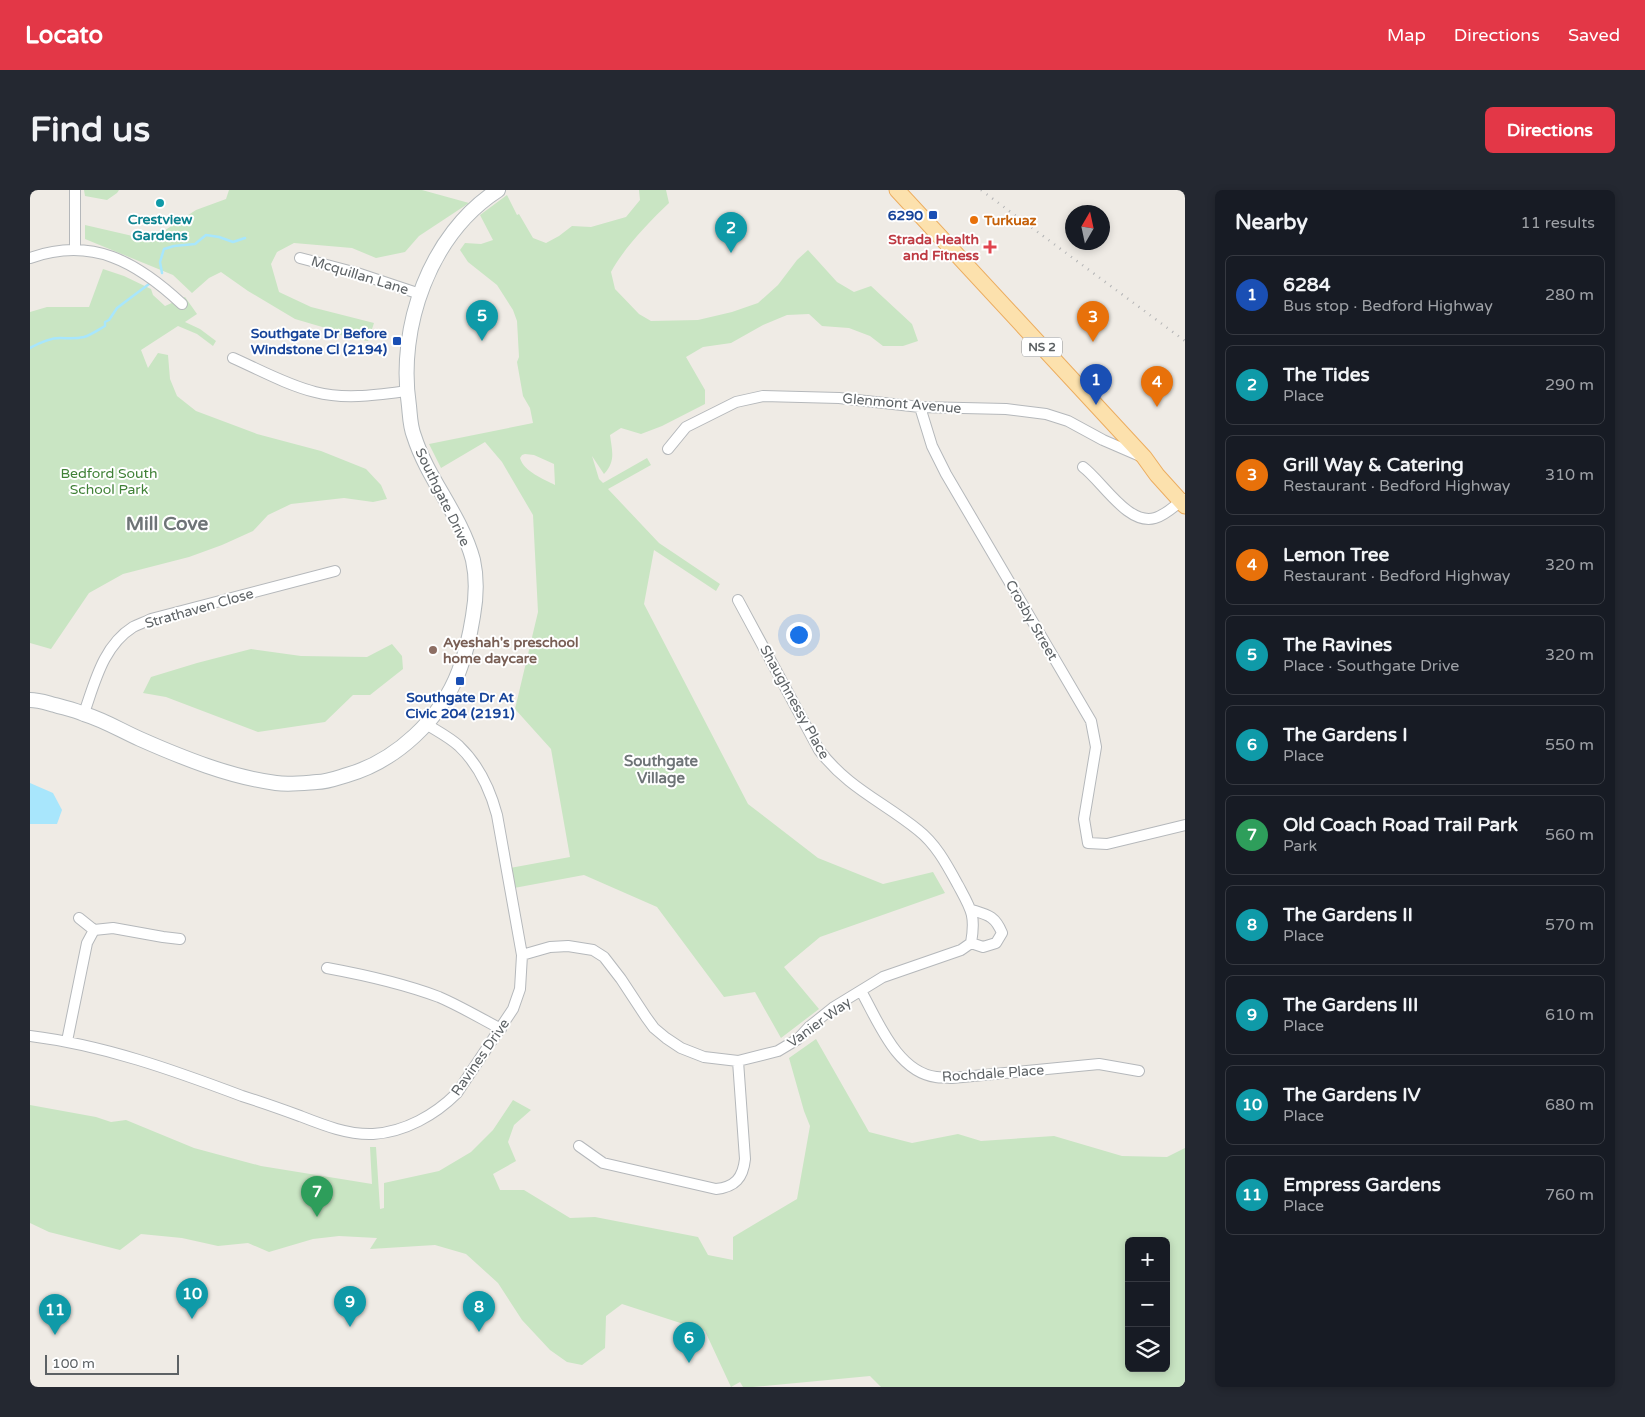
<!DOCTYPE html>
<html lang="en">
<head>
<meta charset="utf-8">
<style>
  body { margin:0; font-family:"Varela Round",sans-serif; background:#242831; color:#f1f3f6 }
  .controls { position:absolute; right:15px; bottom:15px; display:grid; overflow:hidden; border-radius:8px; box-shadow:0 2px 8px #0003 }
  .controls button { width:45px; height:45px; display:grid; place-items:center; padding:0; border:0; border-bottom:1px solid #363941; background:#171b24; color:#f1f3f6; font:25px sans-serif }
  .compass { position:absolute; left:1035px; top:15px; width:45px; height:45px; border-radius:50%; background:#171b24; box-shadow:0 2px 8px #0003; rotate:9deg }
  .scale { position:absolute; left:15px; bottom:12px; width:134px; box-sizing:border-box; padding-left:5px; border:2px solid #5d6265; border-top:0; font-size:14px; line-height:18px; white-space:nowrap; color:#5d6265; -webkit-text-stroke:4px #fff; paint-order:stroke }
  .you { position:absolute; left:768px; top:444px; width:18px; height:18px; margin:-12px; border:4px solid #fff; border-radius:50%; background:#1a73e8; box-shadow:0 0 0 8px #1a73e833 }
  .badge { display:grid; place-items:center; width:32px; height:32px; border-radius:50%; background:#e33747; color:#fff; font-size:16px; font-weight:700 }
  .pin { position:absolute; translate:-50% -41px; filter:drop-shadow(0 1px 2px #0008) }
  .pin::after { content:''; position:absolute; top:26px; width:18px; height:15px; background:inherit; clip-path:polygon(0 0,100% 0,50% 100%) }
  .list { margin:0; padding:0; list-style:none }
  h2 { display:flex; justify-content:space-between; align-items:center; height:65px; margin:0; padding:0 20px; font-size:21px }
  h2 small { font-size:16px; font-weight:400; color:#9ea1a6 }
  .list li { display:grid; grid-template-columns:32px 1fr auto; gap:15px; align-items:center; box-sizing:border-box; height:80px; margin:0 10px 10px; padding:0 10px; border:1px solid #363941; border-radius:8px }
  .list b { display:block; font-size:19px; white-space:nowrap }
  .list p { margin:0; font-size:16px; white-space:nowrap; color:#9ea1a6 }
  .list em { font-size:16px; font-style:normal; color:#9ea1a6 }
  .icon { flex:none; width:28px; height:28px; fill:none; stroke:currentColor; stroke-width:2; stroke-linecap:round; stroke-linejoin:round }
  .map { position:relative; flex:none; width:1155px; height:1197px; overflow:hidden; border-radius:8px }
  header { display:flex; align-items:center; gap:30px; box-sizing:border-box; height:70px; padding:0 25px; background:#e33747; color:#fff }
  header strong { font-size:24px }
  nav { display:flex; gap:28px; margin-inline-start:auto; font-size:18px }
  .intro { display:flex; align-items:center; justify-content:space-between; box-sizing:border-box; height:120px; padding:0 30px }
  h1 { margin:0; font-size:35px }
  .button { padding:12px 22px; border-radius:8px; background:#e33747; color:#fff; font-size:18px; font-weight:700 }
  main { display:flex; gap:30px; padding:0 30px }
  aside { flex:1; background:#171b24; border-radius:8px; box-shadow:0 2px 8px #0003 }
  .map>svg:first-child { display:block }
</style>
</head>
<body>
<header>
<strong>Locato</strong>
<nav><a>Map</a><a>Directions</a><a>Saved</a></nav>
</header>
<div class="intro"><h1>Find us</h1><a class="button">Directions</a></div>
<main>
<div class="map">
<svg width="1155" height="1197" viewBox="0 0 1155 1197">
  <rect width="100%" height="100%" fill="#efebe5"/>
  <path fill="#c9e5c3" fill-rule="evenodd" d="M 54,0 L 89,0 L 87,3 L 77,10 L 55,6 Z
    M 199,0 L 392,0 L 439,13 L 389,46 L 375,62 L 346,68 L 322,58 L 264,53 L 247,62 L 241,74 L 249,102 L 281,117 L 344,133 L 338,151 L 315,147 L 299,139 L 265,129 L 218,101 L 191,82 L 179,88 L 162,103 L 143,85 L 55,49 L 55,35 L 120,50 L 166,20 L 196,9 Z
    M 609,0 L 636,0 L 639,13 C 619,32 594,58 581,82 L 585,99 L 609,124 L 621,131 L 668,130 L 702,122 L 728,113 L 748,95 L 767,70 L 778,60 L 807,92 L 824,102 L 841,96 L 882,134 L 888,151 L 873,156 L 853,156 L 840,146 L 819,138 L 792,136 L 779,124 L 757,125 L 733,135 L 701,153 L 673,157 L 656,167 L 675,200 L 675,214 L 632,236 L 611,244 L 591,238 L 580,245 C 582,261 586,271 574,284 L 562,266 L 569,289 L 573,293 L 617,268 L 621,275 L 578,299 L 629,353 L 690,394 L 686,401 L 624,360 L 614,414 L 718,614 L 788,668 L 853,694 L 903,682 L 915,703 L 790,747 L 754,777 L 789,819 L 751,848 L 725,802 L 694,807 L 627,717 L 554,685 L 484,698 L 480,678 L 540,667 L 521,559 L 485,519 L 508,422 L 503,325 L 472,272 L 455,252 L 411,278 L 399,254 L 503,233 L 500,218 L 493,206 L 487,172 L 489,167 L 487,131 L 483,120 L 467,95 L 438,72 L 430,60 L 435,53 L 451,54 L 463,50 L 450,25 L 477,5 L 487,25 L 489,24 L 503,48 L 516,53 L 529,46 L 542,36 L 561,37 L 596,27 L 610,10 ZM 495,264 L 504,265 L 524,274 L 525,295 C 514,289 494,282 490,268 L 492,265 Z
    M 73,79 L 94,86 L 121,99 L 123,105 L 135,116 L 155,107 L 167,124 L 155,132 L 170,139 L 186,151 L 183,156 L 167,144 L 148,136 L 111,160 L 118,178 L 128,163 L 138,165 L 140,189 L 147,206 L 166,221 L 227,244 L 291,261 L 336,279 L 351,295 L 357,309 L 343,312 L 314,308 L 261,314 L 238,325 L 223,341 L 192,355 L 159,367 L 93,384 L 59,403 L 21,459 L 0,453 L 0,122 L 17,117 L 59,117 Z
    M 362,454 L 372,466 L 373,479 L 340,505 L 323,505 L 295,532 L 228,542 L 136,507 L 113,503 L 121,487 L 167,473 L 221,459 L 271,466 L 337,467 Z
    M 786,849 L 839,942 L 882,953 L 928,944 L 951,951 L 1024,946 L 1092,966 L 1137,967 L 1155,958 L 1155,1197 L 851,1197 L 840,1186 L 723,1197 L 713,1197 L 710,1192 L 701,1197 L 675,1141 L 592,1114 L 576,1126 L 575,1158 L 552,1175 L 537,1172 L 520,1160 L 492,1130 L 468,1093 L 436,1064 L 405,1055 L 340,1059 L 347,1048 L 309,1046 L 283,1049 L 239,1062 L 218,1053 L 188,1056 L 152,1048 L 111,1044 L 90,1060 L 19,1042 L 0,1033 L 0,915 L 66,927 L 81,932 L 96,930 L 164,958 L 231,976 L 342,994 L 340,957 L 346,957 L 350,1019 L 354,1018 L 354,993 L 409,981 L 441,962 L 463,940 L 483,910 L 501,920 L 484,935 L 478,952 L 486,971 L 463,984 L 470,1000 L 494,1000 L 540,1028 L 565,1027 L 668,1047 L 678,1065 L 703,1070 L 703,1047 L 767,1009 L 780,936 L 774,921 L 759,868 ZM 1099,1051 L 1136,1051 L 1136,1178 L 1099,1178 Z"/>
  <path fill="#a8e6fc" d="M 0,593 L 23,603 L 32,620 L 27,634 L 0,634 Z"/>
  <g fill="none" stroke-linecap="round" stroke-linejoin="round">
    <path stroke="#a8e6fc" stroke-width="2.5" d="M 132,83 L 130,72 L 134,59 L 144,56 L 165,54 L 176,45 L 189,47 L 203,52 L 215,48
      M 0,158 C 9,153 19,148 30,148 C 38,148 45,149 54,147 C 61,145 68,140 75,136 L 75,132 L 79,130 L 87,118 L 119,94"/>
    <g stroke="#b5b8bb" stroke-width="12">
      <path id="street" d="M 45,59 L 45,0
        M 0,68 C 62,46 107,72 152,114
        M 270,68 L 327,83 L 390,104
        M 203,168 C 230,180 257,195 285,202 C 315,210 347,205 377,201
        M 890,217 L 902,256 L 916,284 L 1061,531 L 1066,557 L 1054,629 L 1058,653 L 1077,654 L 1155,635
        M 638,259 L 656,237 L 706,212 L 733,206 L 809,208 L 890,217 L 976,219 L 1016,224 L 1038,231 L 1073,250 L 1110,266
        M 1053,277 C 1072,291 1098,336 1125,328 C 1136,325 1145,315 1154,309
        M 54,523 C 65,492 73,456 103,437 C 109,434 115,432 121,429 L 305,381
        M 49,728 L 64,740
        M 941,753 L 953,757 L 966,753 L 972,743 C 965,726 958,725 942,720
        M 492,765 L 520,757 L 538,756 L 563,760 L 574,767 L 591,789 L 616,827 L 624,838 L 636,848 L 651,858 L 674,867 L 708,871 L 748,861 L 768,849 L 779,837 L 804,817 L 853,787 L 931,760 L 941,753 C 946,725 941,719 928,695 C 917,675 906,654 888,640 C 852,611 818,598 789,560 L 708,410
        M 297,778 C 335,785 372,793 409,807 C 430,816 450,828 471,839
        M 831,801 C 848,831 867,882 906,887 C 911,888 917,887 922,888 L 1069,874 L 1109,881
        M 0,846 C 73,855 143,880 212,906 C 231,912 251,919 270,926 C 293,935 318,945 343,944 C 375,942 405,925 427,903 L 483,819 L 490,799 L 492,765 L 467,625 C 460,599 449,575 429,556 C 419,547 407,541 396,534
        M 37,851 L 57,753 L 64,740 L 83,738 L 133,747 L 150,749
        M 549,956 L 573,973 L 686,999 C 705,997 713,988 715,969 L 708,871"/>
    </g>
    <g stroke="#b4b9bc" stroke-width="16">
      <path id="secondary" d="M 0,510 C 9,510 17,513 25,515 C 35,518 45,520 54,524 C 74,530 92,541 110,549 C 153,568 200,587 246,593 C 259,595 274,593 287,592 C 297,592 307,588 317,585 C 366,571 411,529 429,481 C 436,463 440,445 443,426 C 446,409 447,388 443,370 C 431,325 398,290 384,246 C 380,236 380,225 379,216 C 367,137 400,44 468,0"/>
    </g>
    <g stroke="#ecad60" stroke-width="17">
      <path id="primary" d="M 867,0 L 1114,267 L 1127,285 L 1155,316"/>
    </g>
    <use href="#street" stroke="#fff" stroke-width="10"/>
    <use href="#secondary" stroke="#fff" stroke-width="14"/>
    <use href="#primary" stroke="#fce1ad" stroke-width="15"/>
    <path stroke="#b3b4b5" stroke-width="2.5" stroke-dasharray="1 6" stroke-linecap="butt" d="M 951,0 L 1155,151"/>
  </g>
  <circle fill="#0f9aa8" stroke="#fff" stroke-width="2" cx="130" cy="13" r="5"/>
  <g fill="#1a4fb4" stroke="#fff" stroke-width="2">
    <rect x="898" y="20" width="10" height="10" rx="2.5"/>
    <rect x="362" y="146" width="10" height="10" rx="2.5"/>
    <rect x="425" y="486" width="10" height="10" rx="2.5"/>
  </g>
  <circle fill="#e8710a" stroke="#fff" stroke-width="2" cx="944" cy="30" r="5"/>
  <path fill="#e0444e" stroke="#fff" stroke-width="2" d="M957.5 49.5h5v5h5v5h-5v5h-5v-5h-5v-5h5z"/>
  <circle fill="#8d6e63" stroke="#fff" stroke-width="2" cx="403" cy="460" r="5"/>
  <g text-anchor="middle" stroke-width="4" stroke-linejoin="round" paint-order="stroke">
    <rect fill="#fff" stroke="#8e9193" stroke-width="1" x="992" y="147.5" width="40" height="19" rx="4"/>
    <g font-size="12" font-weight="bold" fill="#5d6265">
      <text x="1012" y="161">NS 2</text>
    </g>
    <g font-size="14" font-weight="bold" fill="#164399" stroke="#fff" text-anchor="end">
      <text x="893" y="30">6290</text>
      <text x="357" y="148">Southgate Dr Before<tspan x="357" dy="16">Windstone Cl (2194)</tspan></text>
      <text x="430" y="512" text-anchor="middle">Southgate Dr At<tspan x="430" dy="16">Civic 204 (2191)</tspan></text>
    </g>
    <g font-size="14" font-weight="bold" fill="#0d838f" stroke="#fff">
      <text x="130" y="34">Crestview<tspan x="130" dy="16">Gardens</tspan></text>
    </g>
    <g font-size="14" font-weight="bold" fill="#c56008" stroke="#fff" text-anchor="start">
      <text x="954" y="35">Turkuaz</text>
    </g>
    <g font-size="14" font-weight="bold" fill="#be3a42" stroke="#fff" text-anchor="end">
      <text x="949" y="54">Strada Health<tspan x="949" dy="16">and Fitness</tspan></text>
    </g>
    <g font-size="14" fill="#5d6265" stroke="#fff">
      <text transform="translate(330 85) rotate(17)" y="5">Mcquillan Lane</text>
      <text transform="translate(872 213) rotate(5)" y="5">Glenmont Avenue</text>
      <text transform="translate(413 307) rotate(64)" y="5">Southgate Drive</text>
      <text transform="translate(169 418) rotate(-16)" y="5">Strathaven Close</text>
      <text transform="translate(1002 430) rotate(60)" y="5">Crosby Street</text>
      <text transform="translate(765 512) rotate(61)" y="5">Shaughnessy Place</text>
      <text transform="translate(789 832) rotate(-36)" y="5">Vanier Way</text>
      <text transform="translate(450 867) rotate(-55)" y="5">Ravines Drive</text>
      <text transform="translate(963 883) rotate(-4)" y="5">Rochdale Place</text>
    </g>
    <g font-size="14" fill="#408137" stroke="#fff">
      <text x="79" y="288">Bedford South<tspan x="79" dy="16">School Park</tspan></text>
    </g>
    <g font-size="14" font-weight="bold" fill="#785e54" stroke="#fff" text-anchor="start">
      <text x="413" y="457">Ayeshah's preschool<tspan x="413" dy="16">home daycare</tspan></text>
    </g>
    <g font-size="15" font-weight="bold" fill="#6e7477" stroke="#fff">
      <text x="631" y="576">Southgate<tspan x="631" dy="17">Village</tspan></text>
    </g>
    <g font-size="19" font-weight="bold" fill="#6e7477" stroke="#fff">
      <text x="137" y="340">Mill Cove</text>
    </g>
  </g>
</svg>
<div class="controls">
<button>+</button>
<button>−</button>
<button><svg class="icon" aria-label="layers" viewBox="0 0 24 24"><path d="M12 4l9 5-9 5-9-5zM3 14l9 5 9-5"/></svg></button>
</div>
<svg class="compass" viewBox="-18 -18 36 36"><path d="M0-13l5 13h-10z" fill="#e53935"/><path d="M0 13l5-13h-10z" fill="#9ea1a6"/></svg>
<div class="scale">100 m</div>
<div class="you"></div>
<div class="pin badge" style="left:1066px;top:215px;background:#1a4fb4">1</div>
<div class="pin badge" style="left:701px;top:63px;background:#0f9aa8">2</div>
<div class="pin badge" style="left:1063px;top:152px;background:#e8710a">3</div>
<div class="pin badge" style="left:1127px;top:217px;background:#e8710a">4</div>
<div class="pin badge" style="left:452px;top:151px;background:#0f9aa8">5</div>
<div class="pin badge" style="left:659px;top:1173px;background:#0f9aa8">6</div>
<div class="pin badge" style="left:287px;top:1027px;background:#2e9e5b">7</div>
<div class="pin badge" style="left:449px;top:1142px;background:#0f9aa8">8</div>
<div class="pin badge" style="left:320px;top:1137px;background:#0f9aa8">9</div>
<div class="pin badge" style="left:162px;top:1129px;background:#0f9aa8">10</div>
<div class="pin badge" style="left:25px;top:1145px;background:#0f9aa8">11</div>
</div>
<aside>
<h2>Nearby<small>11 results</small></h2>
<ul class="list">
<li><span class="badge" style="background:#1a4fb4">1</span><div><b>6284</b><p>Bus stop · Bedford Highway</p></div><em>280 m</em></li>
<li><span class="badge" style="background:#0f9aa8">2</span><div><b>The Tides</b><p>Place</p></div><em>290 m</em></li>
<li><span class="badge" style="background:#e8710a">3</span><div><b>Grill Way &amp; Catering</b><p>Restaurant · Bedford Highway</p></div><em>310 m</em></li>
<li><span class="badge" style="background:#e8710a">4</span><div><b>Lemon Tree</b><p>Restaurant · Bedford Highway</p></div><em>320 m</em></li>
<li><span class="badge" style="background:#0f9aa8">5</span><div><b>The Ravines</b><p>Place · Southgate Drive</p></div><em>320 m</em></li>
<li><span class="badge" style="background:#0f9aa8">6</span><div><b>The Gardens I</b><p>Place</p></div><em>550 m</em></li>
<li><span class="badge" style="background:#2e9e5b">7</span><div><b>Old Coach Road Trail Park</b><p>Park</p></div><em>560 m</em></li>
<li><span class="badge" style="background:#0f9aa8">8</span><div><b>The Gardens II</b><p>Place</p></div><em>570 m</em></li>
<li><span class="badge" style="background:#0f9aa8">9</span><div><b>The Gardens III</b><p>Place</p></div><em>610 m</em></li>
<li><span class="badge" style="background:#0f9aa8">10</span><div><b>The Gardens IV</b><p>Place</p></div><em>680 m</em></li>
<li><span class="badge" style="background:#0f9aa8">11</span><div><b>Empress Gardens</b><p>Place</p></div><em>760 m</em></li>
</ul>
</aside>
</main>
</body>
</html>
